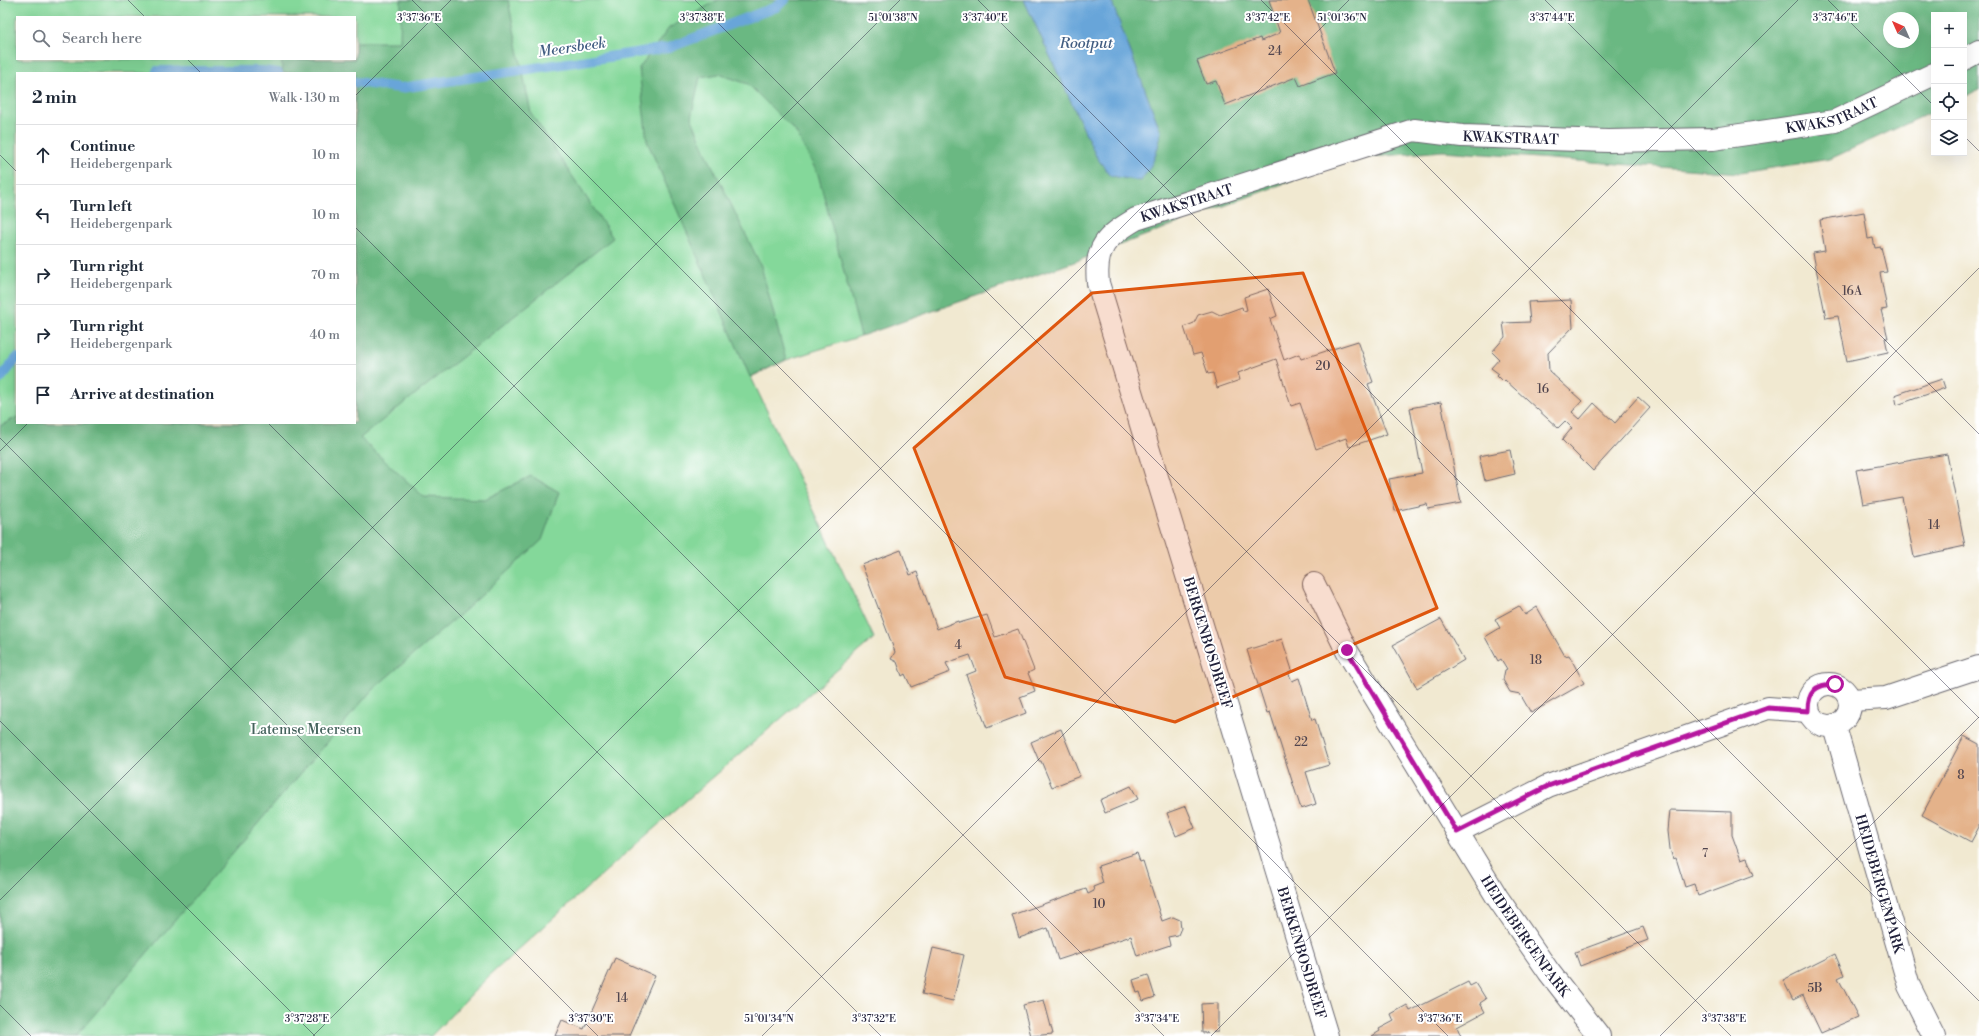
<!DOCTYPE html>
<html lang="en">
<head>
<meta charset="utf-8">
<style>
  body { margin:0; font-family:"Libre Bodoni",serif; background:#f6f6f7; color:#1f2937 }
  .controls { position:absolute; right:12px; top:12px; display:grid; overflow:hidden; border-radius:0px; box-shadow:0 4px 16px #0002 }
  .controls button { width:36px; height:36px; display:grid; place-items:center; padding:0; border:0; border-bottom:1px solid #e0e1e3; background:#fff; color:#1f2937; font:20px sans-serif }
  .compass { position:absolute; left:1883px; top:12px; width:36px; height:36px; border-radius:50%; background:#fff; box-shadow:0 4px 16px #0002; rotate:315deg }
  .stop { position:absolute; width:12px; height:12px; margin:-9px; border:3px solid #b5179e; border-radius:50%; background:#fff }
  .stop.end { background:#b5179e; border-color:#fff; box-shadow:0 1px 4px #0008 }
  .list { margin:0; padding:0; list-style:none }
  h2 { display:flex; justify-content:space-between; align-items:center; height:52px; margin:0; padding:0 16px; font-size:17px }
  h2 small { font-size:13px; font-weight:400; color:#747a83 }
  .list li { display:grid; grid-template-columns:26px 1fr auto; gap:12px; align-items:center; box-sizing:border-box; height:60px; padding:0 16px; border-top:1px solid #e0e1e3 }
  .list b { display:block; font-size:15px; white-space:nowrap }
  .list p { margin:0; font-size:13px; white-space:nowrap; color:#747a83 }
  .list em { font-size:13px; font-style:normal; color:#747a83 }
  .icon { flex:none; width:22px; height:22px; fill:none; stroke:currentColor; stroke-width:2; stroke-linecap:round; stroke-linejoin:round }
  .map { position:relative; flex:none; width:1979px; height:1036px; overflow:hidden }
  .search { position:absolute; background:#fff; box-shadow:0 4px 16px #0002; left:16px; top:16px; width:340px; height:44px; display:flex; align-items:center; gap:10px; box-sizing:border-box; padding:0 14px; border-radius:0px; color:#747a83; font-size:15px }
  .panel { position:absolute; background:#fff; box-shadow:0 4px 16px #0002; left:16px; top:72px; width:340px; height:352px; border-radius:0px }
  .map>svg:first-child { display:block }
</style>
</head>
<body>
<div class="map">
<svg width="1979" height="1036" viewBox="0 0 1979 1036">
  <rect width="100%" height="100%" fill="#fff"/>
  <filter id="ink" filterUnits="userSpaceOnUse"><feTurbulence type="fractalNoise" baseFrequency=".025" numOctaves="2"/><feDisplacementMap in="SourceGraphic" scale="8" xChannelSelector="R" yChannelSelector="G"/><feConvolveMatrix kernelMatrix="1 2 1 2 8 2 1 2 1" color-interpolation-filters="sRGB"/></filter>
  <filter id="wash" filterUnits="userSpaceOnUse"><feTurbulence type="fractalNoise" baseFrequency=".012" numOctaves="4" result="noise"/><feDisplacementMap in="SourceGraphic" scale="16" xChannelSelector="R" yChannelSelector="G"/><feGaussianBlur stdDeviation="0.9" result="paint"/><feColorMatrix in="noise" values="0 0 0 0 0 0 0 0 0 0 0 0 0 0 0 0 0 1.4 0 .05"/><feComposite in="paint" operator="in"/></filter>
  <g filter="url(#wash)">
    <rect width="100%" height="100%" fill="#f1e9d1"/>
    <path fill="#84d89a" stroke="#537d6a" fill-rule="evenodd" d="M 0,0 L 1979,0 L 1964,15 L 1934,15 L 1934,71 L 1413,130 L 861,334 L 861,336 L 786,360 L 751,377 L 874,638 L 635,845 L 489,976 L 431,1036 L 0,1036 ZM 17,17 L 355,17 L 355,59 L 17,59 ZM 1889,18 L 1913,18 L 1913,42 L 1889,42 ZM 17,73 L 355,73 L 355,423 L 17,423 Z"/>
    <path fill="#6bb882" stroke="#466d5e" fill-rule="evenodd" d="M 401,0 L 508,0 L 531,113 L 613,238 L 360,438 L 424,497 L 485,499 L 531,476 L 559,492 L 542,540 L 462,613 L 373,689 L 76,1036 L 0,1036 L 0,426 L 17,417 L 17,423 L 355,423 L 355,73 L 283,73 L 281,59 L 355,59 L 355,42 L 400,42 Z
      M 718,0 L 1979,0 L 1979,90 L 1964,97 L 1964,15 L 1934,15 L 1934,111 L 1830,159 L 1740,173 L 1443,151 L 1349,159 L 1077,261 L 861,336 L 818,174 L 795,131 L 748,84 L 719,74 L 700,77 L 691,117 L 708,157 L 761,266 L 786,360 L 750,377 L 647,141 L 639,68 L 669,28 ZM 1889,18 L 1913,18 L 1913,42 L 1889,42 Z"/>
    <path fill="#67a5d9" stroke="#44648a" d="M 1024,0 L 1111,0 L 1161,132 C 1158,152 1153,166 1140,181 L 1111,176 L 1097,158 Z"/>
    <g fill="none" stroke-linecap="round" stroke-linejoin="round">
      <path stroke="#67a5d9" stroke-width="10" d="M 157,73 L 157,71 L 262,71 L 278,73
        M 355,82 L 401,88 L 668,48 L 776,7 L 785,0
        M 0,379 L 17,358"/>
    </g>
    <g id="blocks">
      <path fill="#e4b28a" d="M 1269,0 L 1308,0 L 1335,73 L 1300,86 L 1296,77 L 1225,105 L 1216,81 L 1206,84 L 1197,61 L 1260,38 L 1261,41 L 1280,33 Z
        M 1864,212 L 1868,239 L 1873,238 L 1875,248 L 1881,247 L 1887,272 L 1880,273 L 1887,309 L 1881,310 L 1888,338 L 1885,338 L 1888,352 L 1847,361 L 1838,316 L 1826,318 L 1813,253 L 1825,251 L 1820,220 Z
        M 1268,289 L 1277,316 L 1270,319 L 1284,360 L 1299,354 L 1301,359 L 1358,341 L 1373,382 L 1368,384 L 1387,434 L 1349,447 L 1346,438 L 1316,449 L 1300,403 L 1291,406 L 1276,359 L 1238,373 L 1240,380 L 1217,388 L 1213,373 L 1208,374 L 1201,353 L 1193,355 L 1184,327 L 1194,323 L 1198,315 L 1212,311 L 1220,315 L 1242,307 L 1243,311 L 1247,310 L 1244,297 Z
        M 1571,300 L 1573,327 L 1548,353 L 1549,371 L 1582,401 L 1572,412 L 1580,419 L 1594,403 L 1615,423 L 1638,397 L 1650,408 L 1593,471 L 1562,440 L 1572,428 L 1565,421 L 1558,428 L 1505,380 L 1503,382 L 1497,376 L 1499,374 L 1491,368 L 1499,359 L 1492,352 L 1505,337 L 1503,323 L 1530,322 L 1528,302 Z
        M 1942,379 L 1945,388 L 1897,405 L 1895,395 Z
        M 1441,402 L 1461,503 L 1428,509 L 1427,504 L 1395,511 L 1389,479 L 1422,473 L 1410,408 Z
        M 1510,450 L 1515,474 L 1485,481 L 1479,456 Z
        M 1947,454 L 1965,546 L 1914,557 L 1902,497 L 1863,504 L 1856,470 Z
        M 901,550 L 910,575 L 917,572 L 937,629 L 958,621 L 959,623 L 987,615 L 995,637 L 1018,629 L 1034,670 L 1028,673 L 1035,691 L 1020,697 L 1026,713 L 987,728 L 966,675 L 976,671 L 970,655 L 946,663 L 950,672 L 911,687 L 905,674 L 902,676 L 897,662 L 891,659 L 895,652 L 862,565 Z
        M 1519,606 L 1525,615 L 1537,607 L 1565,656 L 1569,655 L 1584,683 L 1531,713 L 1520,694 L 1510,692 L 1503,680 L 1505,670 L 1507,669 L 1501,659 L 1498,661 L 1485,637 L 1500,628 L 1495,619 Z
        M 1441,619 L 1464,660 L 1417,688 L 1393,645 Z
        M 1282,639 L 1292,670 L 1288,672 L 1292,681 L 1299,678 L 1312,720 L 1315,719 L 1329,765 L 1306,772 L 1316,804 L 1301,809 L 1270,712 L 1267,713 L 1247,650 Z
        M 1061,729 L 1080,776 L 1052,787 L 1041,761 L 1039,761 L 1031,742 Z
        M 1964,736 L 1979,744 L 1979,827 L 1971,842 L 1922,815 Z
        M 1131,786 L 1138,799 L 1105,813 L 1100,800 Z
        M 1186,806 L 1195,828 L 1176,836 L 1167,813 Z
        M 1670,810 L 1732,812 L 1732,835 L 1741,860 L 1747,858 L 1754,875 L 1698,896 L 1694,884 L 1685,887 L 1676,858 L 1673,859 L 1670,849 L 1668,831 Z
        M 1137,853 L 1140,862 L 1143,861 L 1162,921 L 1173,917 L 1180,920 L 1181,928 L 1178,935 L 1168,937 L 1170,945 L 1137,956 L 1131,936 L 1058,960 L 1048,928 L 1019,938 L 1012,915 L 1086,889 L 1088,894 L 1094,891 L 1093,887 L 1103,883 L 1098,866 Z
        M 1643,927 L 1648,940 L 1580,966 L 1575,952 Z
        M 933,948 L 964,955 L 953,1001 L 922,994 Z
        M 1835,954 L 1844,975 L 1838,978 L 1858,1017 L 1821,1033 L 1803,995 L 1793,1000 L 1783,980 Z
        M 615,958 L 655,976 L 629,1036 L 555,1036 L 562,1020 L 584,1029 Z
        M 1148,975 L 1155,997 L 1143,1001 L 1140,992 L 1137,993 L 1133,980 Z
        M 1468,982 L 1470,986 L 1476,983 L 1486,999 L 1480,1003 L 1485,1012 L 1457,1027 L 1461,1036 L 1372,1036 L 1380,1031 L 1379,1029 L 1394,1021 L 1391,1014 L 1407,1005 L 1410,1011 Z
        M 1044,1000 L 1053,1034 L 1031,1036 L 1023,1005 Z
        M 1218,1003 L 1218,1032 L 1202,1033 L 1201,1004 Z"/>
    </g>
  </g>
  <g filter="url(#ink)">
    <use href="#blocks" fill-opacity="0" stroke="#6a6870" stroke-width="1"/>
    <g fill="none" stroke-linecap="round" stroke-linejoin="round">
      <g stroke="#6a6870" stroke-width="24">
        <g id="minor">
          <path d="M 1964,59 L 1979,51"/>
          <path id="s1" d="M 1314,584 L 1347,651 L 1497,897 L 1549,972 L 1599,1036"/>
          <circle cx="1829" cy="705" r="21"/>
          <path d="M 1850,700 L 1886,698 L 1979,667"/>
          <path id="s2" d="M 1835,727 L 1909,986 L 1934,1036"/>
          <path d="M 1457,832 L 1548,786 L 1768,708 L 1808,711"/>
          <path id="s3" d="M 1327,1036 L 1098,283 C 1094,247 1107,236 1136,219 L 1414,130 L 1462,136 L 1608,141 L 1713,139 L 1835,121 L 1934,74"/>
        </g>
      </g>
      <use href="#minor" stroke="#fff" stroke-width="22"/>
    </g>
  </g>
  <g fill="none" stroke-linecap="round" stroke-linejoin="round" filter="url(#ink)">
    <path stroke="#b5179e" stroke-width="5" d="M 1347,650 L 1457,832 L 1548,786 L 1768,708 L 1808,711 C 1808,692 1815,684 1835,684"/>
  </g>
  <path fill="#de560e" fill-opacity="0.2" stroke="#de560e" stroke-width="3" stroke-linejoin="round" d="M 1303,273 L 1437,608 L 1175,722 L 1005,677 L 914,448 L 1092,293 Z"/>
  <path fill="none" stroke="#22223b" stroke-width="1" stroke-opacity="0.45" d="M 128,0 L 145,17M 412,0 L 1448,1036M 695,0 L 1731,1036M 978,0 L 1979,1001M 1261,0 L 1979,718M 1545,0 L 1979,434M 1828,0 L 1934,106M 0,1 L 1,0M 187,59 L 201,73M 355,96 L 451,0M 1964,136 L 1979,151M 0,155 L 17,172M 355,227 L 1164,1036M 268,423 L 881,1036M 0,438 L 598,1036M 0,451 L 28,423M 0,721 L 315,1036M 0,900 L 900,0M 0,1005 L 31,1036M 313,1036 L 1349,0M 762,1036 L 1798,0M 1211,1036 L 1979,268M 1660,1036 L 1979,717"/>
  <g text-anchor="middle" stroke-width="4" stroke-linejoin="round" paint-order="stroke">
    <g font-size="12" fill="#52464f">
      <text x="1275" y="55">24</text>
      <text x="1852" y="295">16A</text>
      <text x="1323" y="370">20</text>
      <text x="1543" y="393">16</text>
      <text x="1934" y="529">14</text>
      <text x="958" y="649">4</text>
      <text x="1536" y="664">18</text>
      <text x="1301" y="746">22</text>
      <text x="1961" y="779">8</text>
      <text x="1705" y="857">7</text>
      <text x="1099" y="908">10</text>
      <text x="1815" y="992">5B</text>
      <text x="622" y="1002">14</text>
    </g>
    <g font-size="14" fill="#22223b" stroke="#fff">
      <text dy="5" stroke="none"><textPath href="#s3" startOffset="1581">KWAKSTRAAT</textPath></text>
      <text dy="5" stroke="none"><textPath href="#s3" startOffset="1257">KWAKSTRAAT</textPath></text>
      <text dy="5" stroke="none"><textPath href="#s3" startOffset="921">KWAKSTRAAT</textPath></text>
      <text transform="translate(1208 643) rotate(73)" y="5">BERKENBOSDREEF</text>
      <text dy="5" stroke="none"><textPath href="#s2" startOffset="163">HEIDEBERGENPARK</textPath></text>
      <text dy="5" stroke="none"><textPath href="#s1" startOffset="411">HEIDEBERGENPARK</textPath></text>
      <text transform="translate(1302 953) rotate(73)" y="5">BERKENBOSDREEF</text>
    </g>
    <g font-size="14" fill="#44625c" stroke="#fff">
      <text x="306" y="734">Latemse Meersen</text>
    </g>
    <g font-size="15" font-style="italic" fill="#415d82" stroke="#fff">
      <text x="1086" y="48">Rootput</text>
      <text transform="translate(572 47) rotate(-8)" y="5">Meersbeek</text>
    </g>
  </g>
  <g font-size="10" text-anchor="middle" fill="#22223b" stroke="#fff" stroke-width="4" stroke-linejoin="round" paint-order="stroke">
    <text x="419" y="21">3°37'36"E</text>
    <text x="702" y="21">3°37'38"E</text>
    <text x="985" y="21">3°37'40"E</text>
    <text x="1268" y="21">3°37'42"E</text>
    <text x="1342" y="21">51°01'36"N</text>
    <text x="1552" y="21">3°37'44"E</text>
    <text x="1835" y="21">3°37'46"E</text>
    <text x="893" y="21">51°01'38"N</text>
    <text x="307" y="1022">3°37'28"E</text>
    <text x="591" y="1022">3°37'30"E</text>
    <text x="769" y="1022">51°01'34"N</text>
    <text x="874" y="1022">3°37'32"E</text>
    <text x="1157" y="1022">3°37'34"E</text>
    <text x="1440" y="1022">3°37'36"E</text>
    <text x="1724" y="1022">3°37'38"E</text>
  </g>
</svg>
<div class="controls">
<button>+</button>
<button>−</button>
<button><svg class="icon" aria-label="locate" viewBox="0 0 24 24"><circle cx="12" cy="12" r="6"/><path d="M12 2v4M12 18v4M2 12h4M18 12h4"/></svg></button>
<button><svg class="icon" aria-label="layers" viewBox="0 0 24 24"><path d="M12 4l9 5-9 5-9-5zM3 14l9 5 9-5"/></svg></button>
</div>
<svg class="compass" viewBox="-18 -18 36 36"><path d="M0-13l5 13h-10z" fill="#e53935"/><path d="M0 13l5-13h-10z" fill="#747a83"/></svg>
<div class="stop" style="left:1835px;top:684px"></div>
<div class="stop end" style="left:1347px;top:650px"></div>
<div class="search"><svg class="icon" aria-label="search" viewBox="0 0 24 24"><circle cx="10" cy="10" r="6"/><path d="M15 15l6 6"/></svg>Search here</div>
<section class="panel">
<h2>2 min<small>Walk · 130 m</small></h2>
<ul class="list">
<li><svg class="icon" aria-label="ahead" viewBox="0 0 24 24"><path d="M12 20V5M6 11l6-6 6 6"/></svg><div><b>Continue</b><p>Heidebergenpark</p></div><em>10 m</em></li>
<li><svg class="icon" aria-label="left" viewBox="0 0 24 24"><path d="M17 20v-9H6M10 6l-5 5 5 5"/></svg><div><b>Turn left</b><p>Heidebergenpark</p></div><em>10 m</em></li>
<li><svg class="icon" aria-label="right" viewBox="0 0 24 24"><path d="M7 20v-9h11M14 6l5 5-5 5"/></svg><div><b>Turn right</b><p>Heidebergenpark</p></div><em>70 m</em></li>
<li><svg class="icon" aria-label="right" viewBox="0 0 24 24"><path d="M7 20v-9h11M14 6l5 5-5 5"/></svg><div><b>Turn right</b><p>Heidebergenpark</p></div><em>40 m</em></li>
<li><svg class="icon" aria-label="arrive" viewBox="0 0 24 24"><path d="M6 21V4h12l-3 4 3 4H6"/></svg><div><b>Arrive at destination</b></div></li>
</ul>
</section>
</div>
</body>
</html>
